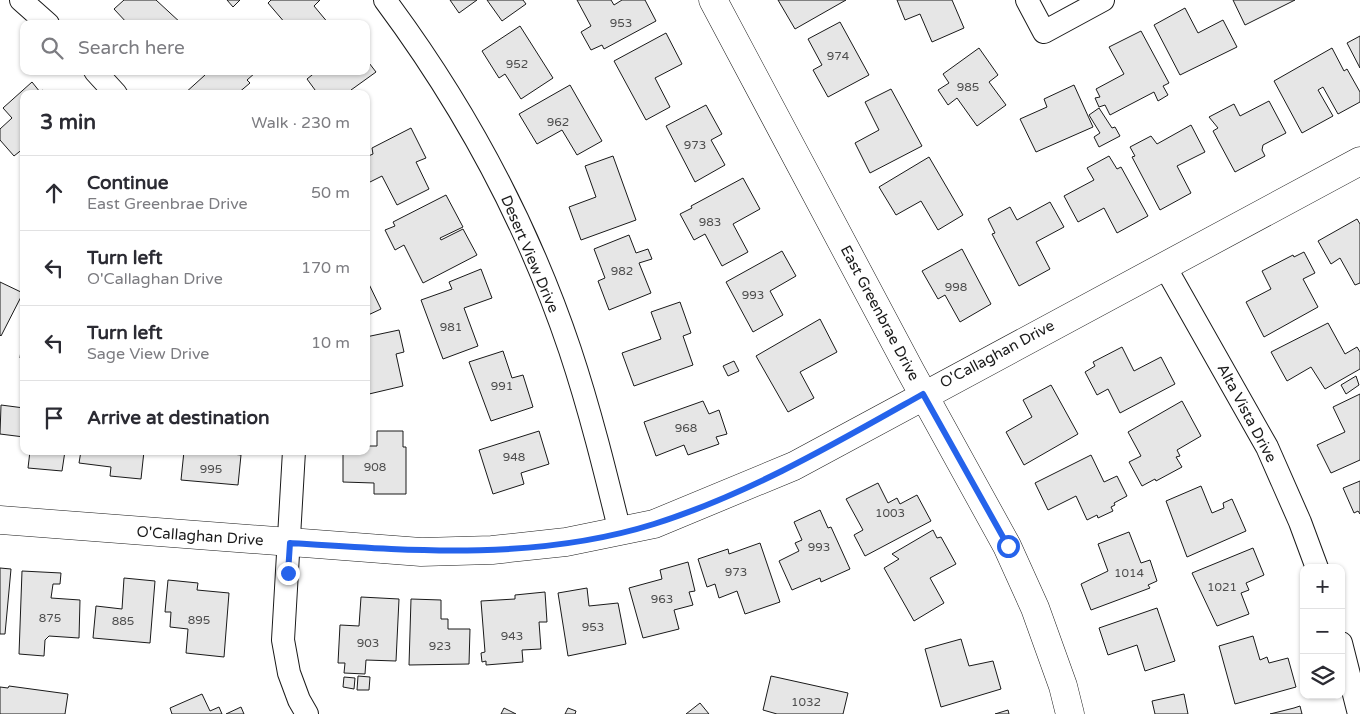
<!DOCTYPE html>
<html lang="en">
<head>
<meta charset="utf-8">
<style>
  body { margin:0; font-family:"Varela Round",sans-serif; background:#f7f7f7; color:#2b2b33 }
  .controls { position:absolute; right:15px; bottom:15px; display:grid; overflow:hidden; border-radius:10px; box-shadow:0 1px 4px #0004 }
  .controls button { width:45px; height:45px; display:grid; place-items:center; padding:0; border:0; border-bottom:1px solid #e1e1e2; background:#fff; color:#2b2b33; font:25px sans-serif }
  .stop { position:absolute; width:15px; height:15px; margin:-11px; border:4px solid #2563eb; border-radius:50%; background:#fff }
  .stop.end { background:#2563eb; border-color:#fff; box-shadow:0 1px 5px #0008 }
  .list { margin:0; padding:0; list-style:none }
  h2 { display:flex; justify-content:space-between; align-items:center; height:65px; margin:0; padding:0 20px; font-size:21px }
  h2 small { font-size:16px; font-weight:400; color:#7c7c81 }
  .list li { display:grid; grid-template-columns:32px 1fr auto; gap:15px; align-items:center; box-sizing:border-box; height:75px; padding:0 20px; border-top:1px solid #e1e1e2 }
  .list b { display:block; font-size:19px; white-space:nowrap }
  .list p { margin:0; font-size:16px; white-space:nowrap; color:#7c7c81 }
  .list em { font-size:16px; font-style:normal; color:#7c7c81 }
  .icon { flex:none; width:28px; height:28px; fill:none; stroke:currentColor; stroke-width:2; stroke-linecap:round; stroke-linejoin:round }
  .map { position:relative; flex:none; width:1360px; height:714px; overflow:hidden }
  .search { position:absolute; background:#fff; box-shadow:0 1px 4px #0004; left:20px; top:20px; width:350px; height:55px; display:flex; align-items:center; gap:12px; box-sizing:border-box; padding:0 18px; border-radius:10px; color:#7c7c81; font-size:19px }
  .panel { position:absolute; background:#fff; box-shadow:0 1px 4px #0004; left:20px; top:90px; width:350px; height:365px; border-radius:10px }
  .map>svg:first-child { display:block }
</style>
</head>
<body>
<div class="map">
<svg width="1360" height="714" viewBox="0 0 1360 714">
  <rect width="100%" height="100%" fill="#fff"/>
  <path fill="#e6e6e6" stroke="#1a1a1a" d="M 124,0 L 156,0 L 182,24 L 128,24 L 114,9 Z
    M 227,0 L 240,0 L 233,7 Z
    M 271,0 L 320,0 L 314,6 L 329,24 L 286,24 L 268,3 Z
    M 450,0 L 477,0 L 459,13 Z
    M 487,0 L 523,0 L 526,4 L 502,21 Z
    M 577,0 L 611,0 L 614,5 L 622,0 L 645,0 L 656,21 L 604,49 L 602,45 L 591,50 L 581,32 L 591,26 Z
    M 778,0 L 846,0 L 795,29 Z
    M 897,0 L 952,0 L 964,28 L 932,42 L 920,14 L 905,20 Z
    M 1233,0 L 1295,0 L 1245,25 Z
    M 1185,8 L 1198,33 L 1223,20 L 1237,47 L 1180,75 L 1154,25 Z
    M 840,22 L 869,75 L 828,97 L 813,70 L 822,65 L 808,39 Z
    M 520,26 L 553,78 L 521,99 L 505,74 L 499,78 L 482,51 Z
    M 1141,31 L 1169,83 L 1163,86 L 1168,95 L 1158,101 L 1154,92 L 1110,115 L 1105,105 L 1099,107 L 1095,98 L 1100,97 L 1096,89 L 1124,74 L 1109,47 Z
    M 666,33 L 682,64 L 655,78 L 670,107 L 646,120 L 614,61 Z
    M 1360,36 L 1360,68 L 1347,43 Z
    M 979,48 L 998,75 L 989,82 L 1006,105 L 977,126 L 957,98 L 948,105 L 938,90 L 949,83 L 943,74 Z
    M 1332,48 L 1344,71 L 1347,69 L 1360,92 L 1360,102 L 1338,114 L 1323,87 L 1318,90 L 1333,116 L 1302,133 L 1274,81 Z
    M 366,59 L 376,72 L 351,90 L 354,94 L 318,94 L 307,79 L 317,71 L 366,71 Z
    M 202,71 L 254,71 L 255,73 L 247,80 L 250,83 L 237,94 L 184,94 L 205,75 Z
    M 32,82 L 40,92 L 43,90 L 46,94 L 24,94 L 24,148 L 14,156 L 0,140 L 0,129 L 12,118 L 3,108 Z
    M 570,85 L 602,141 L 577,155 L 562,130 L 537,144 L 519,114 Z
    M 1074,85 L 1093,127 L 1036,152 L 1020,119 L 1047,107 L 1044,99 Z
    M 891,89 L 922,146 L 870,173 L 855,143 L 879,130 L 865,102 Z
    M 1269,101 L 1286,133 L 1263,145 L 1262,150 L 1265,156 L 1235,172 L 1213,131 L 1218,128 L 1209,117 L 1234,104 L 1240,116 Z
    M 706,105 L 722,134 L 711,140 L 725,165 L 695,182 L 666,126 Z
    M 1099,108 L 1112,128 L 1115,127 L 1120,136 L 1099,147 L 1094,137 L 1100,133 L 1089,115 Z
    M 1191,125 L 1205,152 L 1177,166 L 1191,193 L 1160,210 L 1132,157 L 1135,156 L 1130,147 L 1151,136 L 1157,144 Z
    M 411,128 L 426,158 L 416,162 L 429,189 L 397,205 L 382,176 L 366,184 L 366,157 L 373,154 L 372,148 Z
    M 613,156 L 636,220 L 581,240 L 569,207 L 596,197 L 585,166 Z
    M 1109,156 L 1117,169 L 1121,167 L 1148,216 L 1117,233 L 1104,208 L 1078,222 L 1064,196 L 1094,180 L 1087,168 Z
    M 929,157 L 963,215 L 938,230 L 921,201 L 896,215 L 879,187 Z
    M 743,178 L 760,209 L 733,224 L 748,252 L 722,266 L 705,234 L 694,240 L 680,214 L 692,208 L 691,206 Z
    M 446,195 L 463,227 L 440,238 L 441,240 L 463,229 L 477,255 L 423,283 L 404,245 L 395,250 L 385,230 L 395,226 L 393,222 Z
    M 1050,202 L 1064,227 L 1036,242 L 1050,269 L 1019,286 L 992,234 L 995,233 L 988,219 L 1010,207 L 1017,220 Z
    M 1357,219 L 1360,224 L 1360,283 L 1355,285 L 1340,258 L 1331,264 L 1318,241 Z
    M 629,235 L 636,253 L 648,249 L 652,259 L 639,263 L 651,293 L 609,310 L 598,281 L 605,278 L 594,249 Z
    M 962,249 L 991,304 L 960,322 L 945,295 L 938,299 L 922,271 Z
    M 782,251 L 796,276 L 770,291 L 783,315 L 753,332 L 726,282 Z
    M 1304,252 L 1315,273 L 1303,279 L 1318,307 L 1264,337 L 1246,302 L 1271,289 L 1262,271 L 1293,255 L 1294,257 Z
    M 481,269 L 492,298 L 464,308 L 478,346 L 443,359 L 421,300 L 452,289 L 449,282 Z
    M 366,278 L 381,309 L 366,316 Z
    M 0,282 L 23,293 L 1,336 L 0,335 Z
    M 680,302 L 691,333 L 683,336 L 693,365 L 634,386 L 622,353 L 661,339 L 651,312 Z
    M 820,319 L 837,352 L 800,372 L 814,398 L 788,412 L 756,356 Z
    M 1328,323 L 1345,354 L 1357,347 L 1360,352 L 1360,369 L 1325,389 L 1311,367 L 1287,381 L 1271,352 Z
    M 399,330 L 404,352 L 396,354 L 403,386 L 369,394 L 366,381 L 366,337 Z
    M 1122,347 L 1134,371 L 1161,357 L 1175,384 L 1120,413 L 1108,389 L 1097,395 L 1085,372 L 1095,366 L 1093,362 Z
    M 21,350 L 24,350 L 24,359 L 20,358 Z
    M 503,351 L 512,378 L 523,375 L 533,407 L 491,421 L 469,362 Z
    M 734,361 L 739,371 L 728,376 L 723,366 Z
    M 1356,376 L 1359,385 L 1346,394 L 1341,385 Z
    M 1051,385 L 1078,434 L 1024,465 L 1006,432 L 1032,417 L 1023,400 Z
    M 1360,394 L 1360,460 L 1331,473 L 1317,445 L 1345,432 L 1333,407 Z
    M 703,401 L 709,414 L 719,410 L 727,434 L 716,437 L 719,444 L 688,455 L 684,445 L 656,456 L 644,422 Z
    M 1182,401 L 1201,436 L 1177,450 L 1180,456 L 1176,457 L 1182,467 L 1156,481 L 1155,479 L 1142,486 L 1129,462 L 1141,456 L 1128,432 Z
    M 1,405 L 24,408 L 24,437 L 0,434 Z
    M 377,431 L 403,431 L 403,447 L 406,447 L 406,494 L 374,494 L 374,483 L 343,482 L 343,451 L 366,451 L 366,446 L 377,446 Z
    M 539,431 L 549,464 L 521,473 L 524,484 L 493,494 L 479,450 Z
    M 30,451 L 65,451 L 62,471 L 28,468 Z
    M 81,451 L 144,451 L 141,479 L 110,476 L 111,467 L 79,463 Z
    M 184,451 L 232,451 L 232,454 L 241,455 L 238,485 L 181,480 Z
    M 1091,455 L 1104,482 L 1117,476 L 1127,496 L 1114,503 L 1115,505 L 1111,507 L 1113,511 L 1098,518 L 1097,515 L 1087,520 L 1076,496 L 1048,510 L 1035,483 Z
    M 1360,481 L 1360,514 L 1358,511 L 1354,513 L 1343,488 Z
    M 878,483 L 888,503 L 897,498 L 900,504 L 917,495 L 931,521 L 865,556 L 854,535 L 863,530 L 846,499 Z
    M 1201,486 L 1212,513 L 1224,508 L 1223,503 L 1232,499 L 1246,531 L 1187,557 L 1166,501 Z
    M 820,510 L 828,528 L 831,527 L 850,569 L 821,582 L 820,578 L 792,590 L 779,561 L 799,551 L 795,543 L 802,540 L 794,522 Z
    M 933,530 L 937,538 L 941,537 L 956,564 L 930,578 L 944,603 L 914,621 L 884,568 L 899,559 L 892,554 Z
    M 1129,532 L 1141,563 L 1150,560 L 1157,581 L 1148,585 L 1150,588 L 1091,610 L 1081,584 L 1108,571 L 1098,544 Z
    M 760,543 L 780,602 L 745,614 L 737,591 L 719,598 L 715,584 L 707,587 L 698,559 L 728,549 L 729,554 Z
    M 1253,548 L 1264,575 L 1246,583 L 1249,590 L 1241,593 L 1249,614 L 1217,626 L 1192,573 Z
    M 688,562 L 695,591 L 689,592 L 693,605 L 674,610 L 679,629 L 643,638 L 629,588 L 662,579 L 660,570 Z
    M 0,568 L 11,569 L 5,634 L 0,634 Z
    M 22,571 L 61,573 L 60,584 L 53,584 L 51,598 L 80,600 L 79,638 L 49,636 L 45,640 L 44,656 L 19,654 Z
    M 124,578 L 155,581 L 150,643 L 93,638 L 96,606 L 122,609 Z
    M 168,580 L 198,583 L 197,590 L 229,593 L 224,657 L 186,653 L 188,629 L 170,627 L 171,612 L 165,612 Z
    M 587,588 L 589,606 L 618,603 L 626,644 L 568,656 L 558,593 Z
    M 545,592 L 547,622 L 539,622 L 541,649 L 522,650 L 523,662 L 486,665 L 486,661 L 482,662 L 481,653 L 485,652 L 481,601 L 515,599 L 515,595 Z
    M 361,597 L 399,599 L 396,661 L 366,660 L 365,674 L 344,673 L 345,663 L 338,663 L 340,625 L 359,626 Z
    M 411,599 L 441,600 L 441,619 L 448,619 L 448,629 L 470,629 L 469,664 L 409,665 Z
    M 1157,608 L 1175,661 L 1145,671 L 1137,645 L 1108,655 L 1099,628 Z
    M 1253,636 L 1260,660 L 1267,657 L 1269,663 L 1288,658 L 1296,687 L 1235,704 L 1219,646 Z
    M 961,639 L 969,666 L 993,661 L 1001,689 L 941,707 L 925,649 Z
    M 358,676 L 370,677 L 369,690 L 357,690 Z
    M 771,676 L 848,693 L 843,714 L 777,714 L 763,710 Z
    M 344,677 L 355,678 L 354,689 L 343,687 Z
    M 9,686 L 68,694 L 65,714 L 0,714 L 0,687 L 8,688 Z
    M 202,694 L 210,711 L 219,707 L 222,714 L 172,714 L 170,708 Z
    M 1184,694 L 1188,714 L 1155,714 L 1152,701 Z
    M 700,703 L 709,714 L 686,714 Z
    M 1300,706 L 1302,714 L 1270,714 L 1294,708 Z
    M 241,707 L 244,714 L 226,714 Z
    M 504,708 L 516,714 L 501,714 Z
    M 568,708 L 576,711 L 575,714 L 565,714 Z
    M 1008,710 L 1009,714 L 995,714 Z"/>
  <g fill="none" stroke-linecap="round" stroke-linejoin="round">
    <g stroke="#1a1a1a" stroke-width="24">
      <path id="street" d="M 21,0 L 48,24
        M 385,0 C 464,106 528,225 570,350 C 590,410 605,471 620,532
        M 1027,0 L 1044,32 L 1103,0
        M 95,71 L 116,94
        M 1164,265 L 1267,447 L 1300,522 L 1317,568
        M 294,451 L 283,640 L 289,673 L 299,700 L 307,714
        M 1341,643 L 1359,714"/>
    </g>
    <g stroke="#1a1a1a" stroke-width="29">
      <path id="secondary" d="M 713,0 L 911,372 L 1007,546 L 1035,608 L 1063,686 L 1070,714
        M 0,520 L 421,552 L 492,550 L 566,542 L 654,524 L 794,466 L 1360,161"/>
    </g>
    <use href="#street" stroke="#fff" stroke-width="22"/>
    <use href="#secondary" stroke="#fff" stroke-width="28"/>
  </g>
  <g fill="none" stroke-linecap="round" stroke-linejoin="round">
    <path stroke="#2563eb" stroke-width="6" d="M 288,573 L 290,543 C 411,551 536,561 654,524 C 749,494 836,443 923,394 L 1008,546"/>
  </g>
  <g text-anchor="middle" stroke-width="4" stroke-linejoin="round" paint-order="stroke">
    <g font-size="12" fill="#4d4d4d">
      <text x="621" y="27">953</text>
      <text x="838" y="60">974</text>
      <text x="517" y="68">952</text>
      <text x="968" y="91">985</text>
      <text x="558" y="126">962</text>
      <text x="695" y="149">973</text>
      <text x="710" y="226">983</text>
      <text x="622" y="275">982</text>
      <text x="956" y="291">998</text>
      <text x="753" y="299">993</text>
      <text x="451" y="331">981</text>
      <text x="502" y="390">991</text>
      <text x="686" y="432">968</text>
      <text x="514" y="461">948</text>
      <text x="375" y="471">908</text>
      <text x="211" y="473">995</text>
      <text x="890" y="517">1003</text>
      <text x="819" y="551">993</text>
      <text x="736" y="576">973</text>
      <text x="1129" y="577">1014</text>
      <text x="1222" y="591">1021</text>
      <text x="662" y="603">963</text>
      <text x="50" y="622">875</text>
      <text x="199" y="624">895</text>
      <text x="123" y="625">885</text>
      <text x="593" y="631">953</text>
      <text x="512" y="640">943</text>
      <text x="368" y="647">903</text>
      <text x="440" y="650">923</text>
      <text x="806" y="706">1032</text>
    </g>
    <g font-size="15" fill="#1a1a1a" stroke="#fff">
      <text transform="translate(530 254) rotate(67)" y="5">Desert View Drive</text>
      <text transform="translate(880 313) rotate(62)" y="5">East Greenbrae Drive</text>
      <text transform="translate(997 354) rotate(-28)" y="5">O'Callaghan Drive</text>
      <text transform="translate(1247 413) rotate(62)" y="5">Alta Vista Drive</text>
      <text transform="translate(200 536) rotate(4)" y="5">O'Callaghan Drive</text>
    </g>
  </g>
</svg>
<div class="controls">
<button>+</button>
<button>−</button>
<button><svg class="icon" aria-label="layers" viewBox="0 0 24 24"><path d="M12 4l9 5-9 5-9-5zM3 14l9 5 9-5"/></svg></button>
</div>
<div class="stop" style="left:1008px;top:546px"></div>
<div class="stop end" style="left:288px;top:573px"></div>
<div class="search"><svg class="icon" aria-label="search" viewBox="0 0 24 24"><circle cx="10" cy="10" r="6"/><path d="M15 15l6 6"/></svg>Search here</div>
<section class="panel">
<h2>3 min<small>Walk · 230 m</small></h2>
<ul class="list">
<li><svg class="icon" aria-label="ahead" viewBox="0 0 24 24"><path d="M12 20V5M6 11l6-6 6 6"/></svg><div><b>Continue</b><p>East Greenbrae Drive</p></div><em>50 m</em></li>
<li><svg class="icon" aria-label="left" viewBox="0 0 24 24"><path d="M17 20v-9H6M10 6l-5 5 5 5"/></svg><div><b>Turn left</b><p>O'Callaghan Drive</p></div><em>170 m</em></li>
<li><svg class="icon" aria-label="left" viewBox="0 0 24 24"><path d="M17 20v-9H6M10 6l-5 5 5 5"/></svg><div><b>Turn left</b><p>Sage View Drive</p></div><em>10 m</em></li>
<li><svg class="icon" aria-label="arrive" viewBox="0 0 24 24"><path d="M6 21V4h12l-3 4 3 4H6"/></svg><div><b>Arrive at destination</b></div></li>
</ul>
</section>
</div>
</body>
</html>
